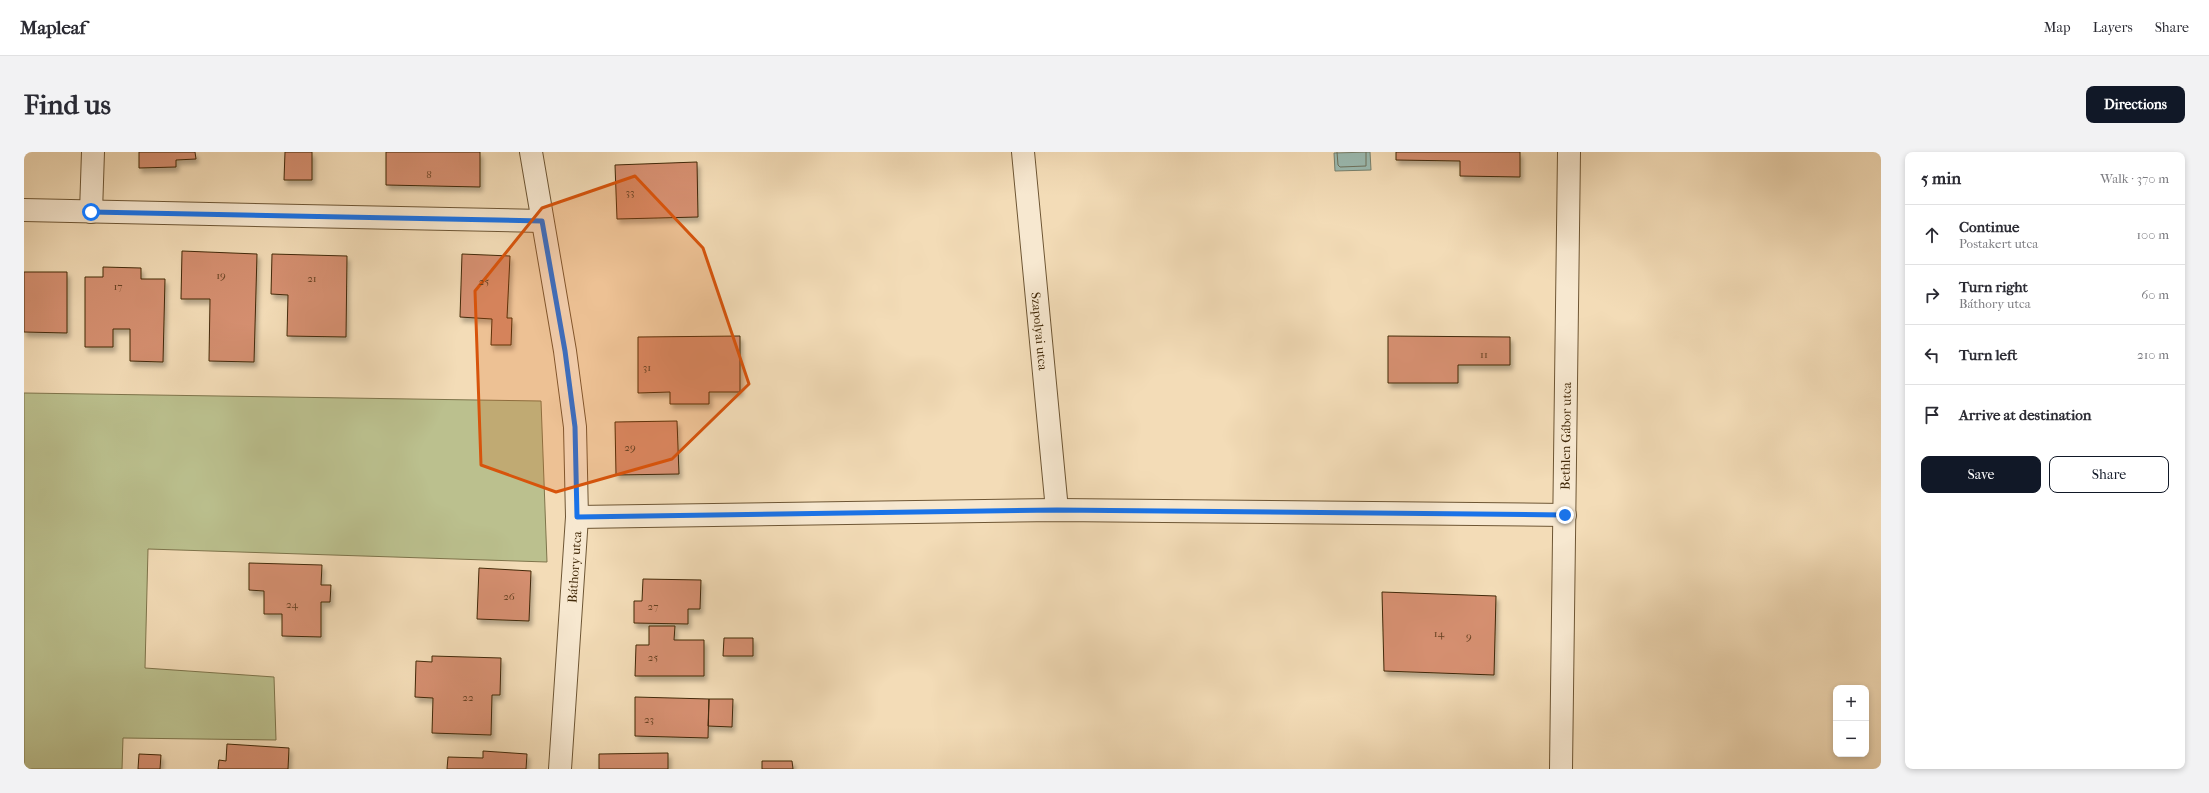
<!DOCTYPE html>
<html lang="en">
<head>
<meta charset="utf-8">
<style>
  body { margin:0; font-family:"IM FELL French Canon",serif; background:#f2f2f3; color:#2b2b33 }
  .controls { position:absolute; right:12px; bottom:12px; display:grid; overflow:hidden; border-radius:8px; box-shadow:0 2px 6px #0003 }
  .controls button { width:36px; height:36px; display:grid; place-items:center; padding:0; border:0; border-bottom:1px solid #e1e1e2; background:#fff; color:#2b2b33; font:20px sans-serif }
  .stop { position:absolute; width:12px; height:12px; margin:-9px; border:3px solid #1a73e8; border-radius:50%; background:#fff }
  .stop.end { background:#1a73e8; border-color:#fff; box-shadow:0 1px 4px #0008 }
  .list { margin:0; padding:0; list-style:none }
  h2 { display:flex; justify-content:space-between; align-items:center; height:52px; margin:0; padding:0 16px; font-size:17px }
  h2 small { font-size:13px; font-weight:400; color:#7c7c81 }
  .list li { display:grid; grid-template-columns:26px 1fr auto; gap:12px; align-items:center; box-sizing:border-box; height:60px; padding:0 16px; border-top:1px solid #e1e1e2 }
  .list b { display:block; font-size:15px; white-space:nowrap }
  .list p { margin:0; font-size:13px; white-space:nowrap; color:#7c7c81 }
  .list em { font-size:13px; font-style:normal; color:#7c7c81 }
  .actions { display:flex; gap:8px; padding:12px 16px }
  .actions a { flex:1; padding:9px 0; border:1px solid #111827; border-radius:8px; text-align:center; font-size:14px; color:#111827 }
  .actions .main { background:#111827; color:#fff }
  .icon { flex:none; width:22px; height:22px; fill:none; stroke:currentColor; stroke-width:2; stroke-linecap:round; stroke-linejoin:round }
  .map { position:relative; flex:none; width:1857px; height:617px; overflow:hidden; border-radius:8px }
  header { display:flex; align-items:center; gap:24px; box-sizing:border-box; height:56px; padding:0 20px; background:#fff; border-bottom:1px solid #e1e1e2 }
  header strong { font-size:19px }
  nav { display:flex; gap:22px; margin-inline-start:auto; font-size:14px }
  .intro { display:flex; align-items:center; justify-content:space-between; box-sizing:border-box; height:96px; padding:0 24px }
  h1 { margin:0; font-size:28px }
  .button { padding:10px 18px; border-radius:8px; background:#111827; color:#fff; font-size:14px; font-weight:700 }
  main { display:flex; gap:24px; padding:0 24px }
  aside { flex:1; background:#fff; border-radius:8px; box-shadow:0 2px 6px #0003 }
  .map>svg:first-child { display:block }
</style>
</head>
<body>
<header>
<strong>Mapleaf</strong>
<nav><a>Map</a><a>Layers</a><a>Share</a></nav>
</header>
<div class="intro"><h1>Find us</h1><a class="button">Directions</a></div>
<main>
<div class="map">
<svg width="1857" height="617" viewBox="0 0 1857 617">
  <defs>
    <filter id="shadow"><feDropShadow dx="2.5" dy="4.5" stdDeviation="2" flood-color="#0004"/></filter>
  </defs>
  <rect width="100%" height="100%" fill="#f3dcb7"/>
  <filter id="stains"><feTurbulence type="fractalNoise" baseFrequency=".005" numOctaves="4"/><feColorMatrix values="0 0 0 0 .2 0 0 0 0 .09 0 0 0 0 .02 0 0 0 .5 -.17"/></filter>
  <radialGradient id="worn" r=".72"><stop offset=".6" stop-color="#630" stop-opacity="0"/><stop offset="1" stop-color="#630" stop-opacity=".3"/></radialGradient>
  <path fill="#bbc08e" stroke="#7e744b" d="M 0,241 L 517,249 L 523,410 L 124,397 L 121,516 L 250,525 L 252,588 L 99,586 L 98,617 L 0,617 Z"/>
  <path fill="#9bbbb2" stroke="#77816e" d="M 1346,0 L 1347,18 L 1311,19 L 1310,1 Z"/>
  <g fill="none" stroke-linecap="round" stroke-linejoin="round">
    <path stroke="#6e725d" stroke-width="1" d="M 1313,0 L 1314,13 L 1316,15 L 1342,14 L 1342,0"/>
  </g>
  <path fill="#d58f70" stroke="#422908" filter="url(#shadow)" d="M 115,0 L 171,0 L 172,7 L 152,8 L 152,15 L 115,16 Z
    M 261,0 L 288,0 L 288,28 L 260,28 Z
    M 362,0 L 456,0 L 456,35 L 362,33 Z
    M 1372,0 L 1496,0 L 1496,25 L 1436,24 L 1436,9 L 1372,8 Z
    M 673,10 L 674,65 L 593,67 L 591,13 Z
    M 158,99 L 233,102 L 230,210 L 185,209 L 186,147 L 157,147 Z
    M 248,102 L 323,104 L 322,185 L 263,184 L 264,143 L 247,142 Z
    M 438,102 L 486,104 L 483,166 L 488,166 L 487,193 L 467,193 L 468,167 L 436,165 Z
    M 79,115 L 117,116 L 117,127 L 141,127 L 139,210 L 106,209 L 106,177 L 89,177 L 89,195 L 61,195 L 61,125 L 79,125 Z
    M 0,120 L 43,120 L 43,181 L 0,180 Z
    M 716,184 L 716,240 L 685,240 L 685,252 L 646,252 L 646,240 L 614,241 L 614,185 Z
    M 1364,184 L 1486,185 L 1486,213 L 1434,213 L 1434,231 L 1364,231 Z
    M 653,269 L 655,322 L 592,323 L 591,270 Z
    M 225,411 L 298,413 L 297,433 L 307,433 L 306,450 L 297,450 L 297,485 L 258,484 L 258,462 L 240,462 L 240,439 L 225,438 Z
    M 455,416 L 507,419 L 505,469 L 453,467 Z
    M 619,427 L 677,428 L 676,457 L 664,457 L 664,472 L 610,471 L 610,449 L 618,449 Z
    M 1358,440 L 1472,444 L 1470,523 L 1360,519 Z
    M 625,474 L 651,474 L 650,488 L 680,488 L 680,524 L 611,524 L 612,493 L 625,493 Z
    M 700,486 L 729,486 L 729,504 L 699,504 Z
    M 408,504 L 477,506 L 476,543 L 468,543 L 467,583 L 408,581 L 409,546 L 391,545 L 392,509 L 408,510 Z
    M 611,545 L 685,547 L 684,586 L 611,584 Z
    M 685,547 L 709,547 L 708,575 L 684,574 Z
    M 203,592 L 265,596 L 264,617 L 194,617 L 195,608 L 202,609 Z
    M 459,599 L 503,602 L 502,617 L 423,617 L 424,605 L 459,606 Z
    M 644,601 L 644,617 L 575,617 L 575,602 Z
    M 115,602 L 137,603 L 136,617 L 114,617 Z
    M 738,609 L 768,609 L 769,617 L 738,617 Z"/>
  <g fill="none" stroke-linecap="round" stroke-linejoin="round">
    <g stroke="#6e5634" stroke-width="24">
      <g id="minor">
        <path d="M 507,0 L 541,199 L 551,275 L 553,365 L 536,617"/>
        <path id="s1" d="M 999,0 L 1033,358"/>
        <path d="M 0,58 L 518,69"/>
        <path d="M 67,60 L 69,0"/>
        <path d="M 553,365 L 1033,358 L 1541,363"/>
        <path id="s2" d="M 1537,617 L 1545,0"/>
      </g>
    </g>
    <use href="#minor" stroke="#f7e8d0" stroke-width="22"/>
  </g>
  <g fill="none" stroke-linecap="round" stroke-linejoin="round">
    <path stroke="#1a73e8" stroke-width="5" d="M 67,60 L 518,69 L 541,199 L 551,275 L 553,365 L 1033,358 L 1541,363"/>
  </g>
  <path fill="#d7540c" fill-opacity="0.2" stroke="#d7540c" stroke-width="3" stroke-linejoin="round" d="M 611,24 L 679,96 L 725,232 L 648,307 L 532,340 L 457,313 L 451,139 L 518,56 Z"/>
  <g text-anchor="middle" stroke-width="3" stroke-linejoin="round" paint-order="stroke">
    <g font-size="11" fill="#674222">
      <text x="405" y="26">8</text>
      <text x="606" y="44">33</text>
      <text x="197" y="127">19</text>
      <text x="288" y="130">21</text>
      <text x="460" y="133">25</text>
      <text x="94" y="138">17</text>
      <text x="1460" y="206">11</text>
      <text x="623" y="219">31</text>
      <text x="606" y="299">29</text>
      <text x="485" y="448">26</text>
      <text x="268" y="456">24</text>
      <text x="629" y="458">27</text>
      <text x="1415" y="485">14</text>
      <text x="1445" y="488">9</text>
      <text x="629" y="509">25</text>
      <text x="444" y="549">22</text>
      <text x="625" y="571">23</text>
    </g>
    <g font-size="13" fill="#422908" stroke="#f7e8d0">
      <text dy="5" stroke="none"><textPath href="#s1" startOffset="180">Szapolyai utca</textPath></text>
      <text dy="5" stroke="none"><textPath href="#s2" startOffset="333">Bethlen Gábor utca</textPath></text>
      <text transform="translate(550 415) rotate(-86)" y="5">Báthory utca</text>
    </g>
  </g>
  <rect width="100%" height="100%" filter="url(#stains)"/>
  <rect width="100%" height="100%" fill="url(#worn)"/>
</svg>
<div class="controls">
<button>+</button>
<button>−</button>
</div>
<div class="stop" style="left:67px;top:60px"></div>
<div class="stop end" style="left:1541px;top:363px"></div>
</div>
<aside>
<h2>5 min<small>Walk · 370 m</small></h2>
<ul class="list">
<li><svg class="icon" aria-label="ahead" viewBox="0 0 24 24"><path d="M12 20V5M6 11l6-6 6 6"/></svg><div><b>Continue</b><p>Postakert utca</p></div><em>100 m</em></li>
<li><svg class="icon" aria-label="right" viewBox="0 0 24 24"><path d="M7 20v-9h11M14 6l5 5-5 5"/></svg><div><b>Turn right</b><p>Báthory utca</p></div><em>60 m</em></li>
<li><svg class="icon" aria-label="left" viewBox="0 0 24 24"><path d="M17 20v-9H6M10 6l-5 5 5 5"/></svg><div><b>Turn left</b></div><em>210 m</em></li>
<li><svg class="icon" aria-label="arrive" viewBox="0 0 24 24"><path d="M6 21V4h12l-3 4 3 4H6"/></svg><div><b>Arrive at destination</b></div></li>
</ul>
<div class="actions"><a class="main">Save</a><a>Share</a></div>
</aside>
</main>
</body>
</html>
